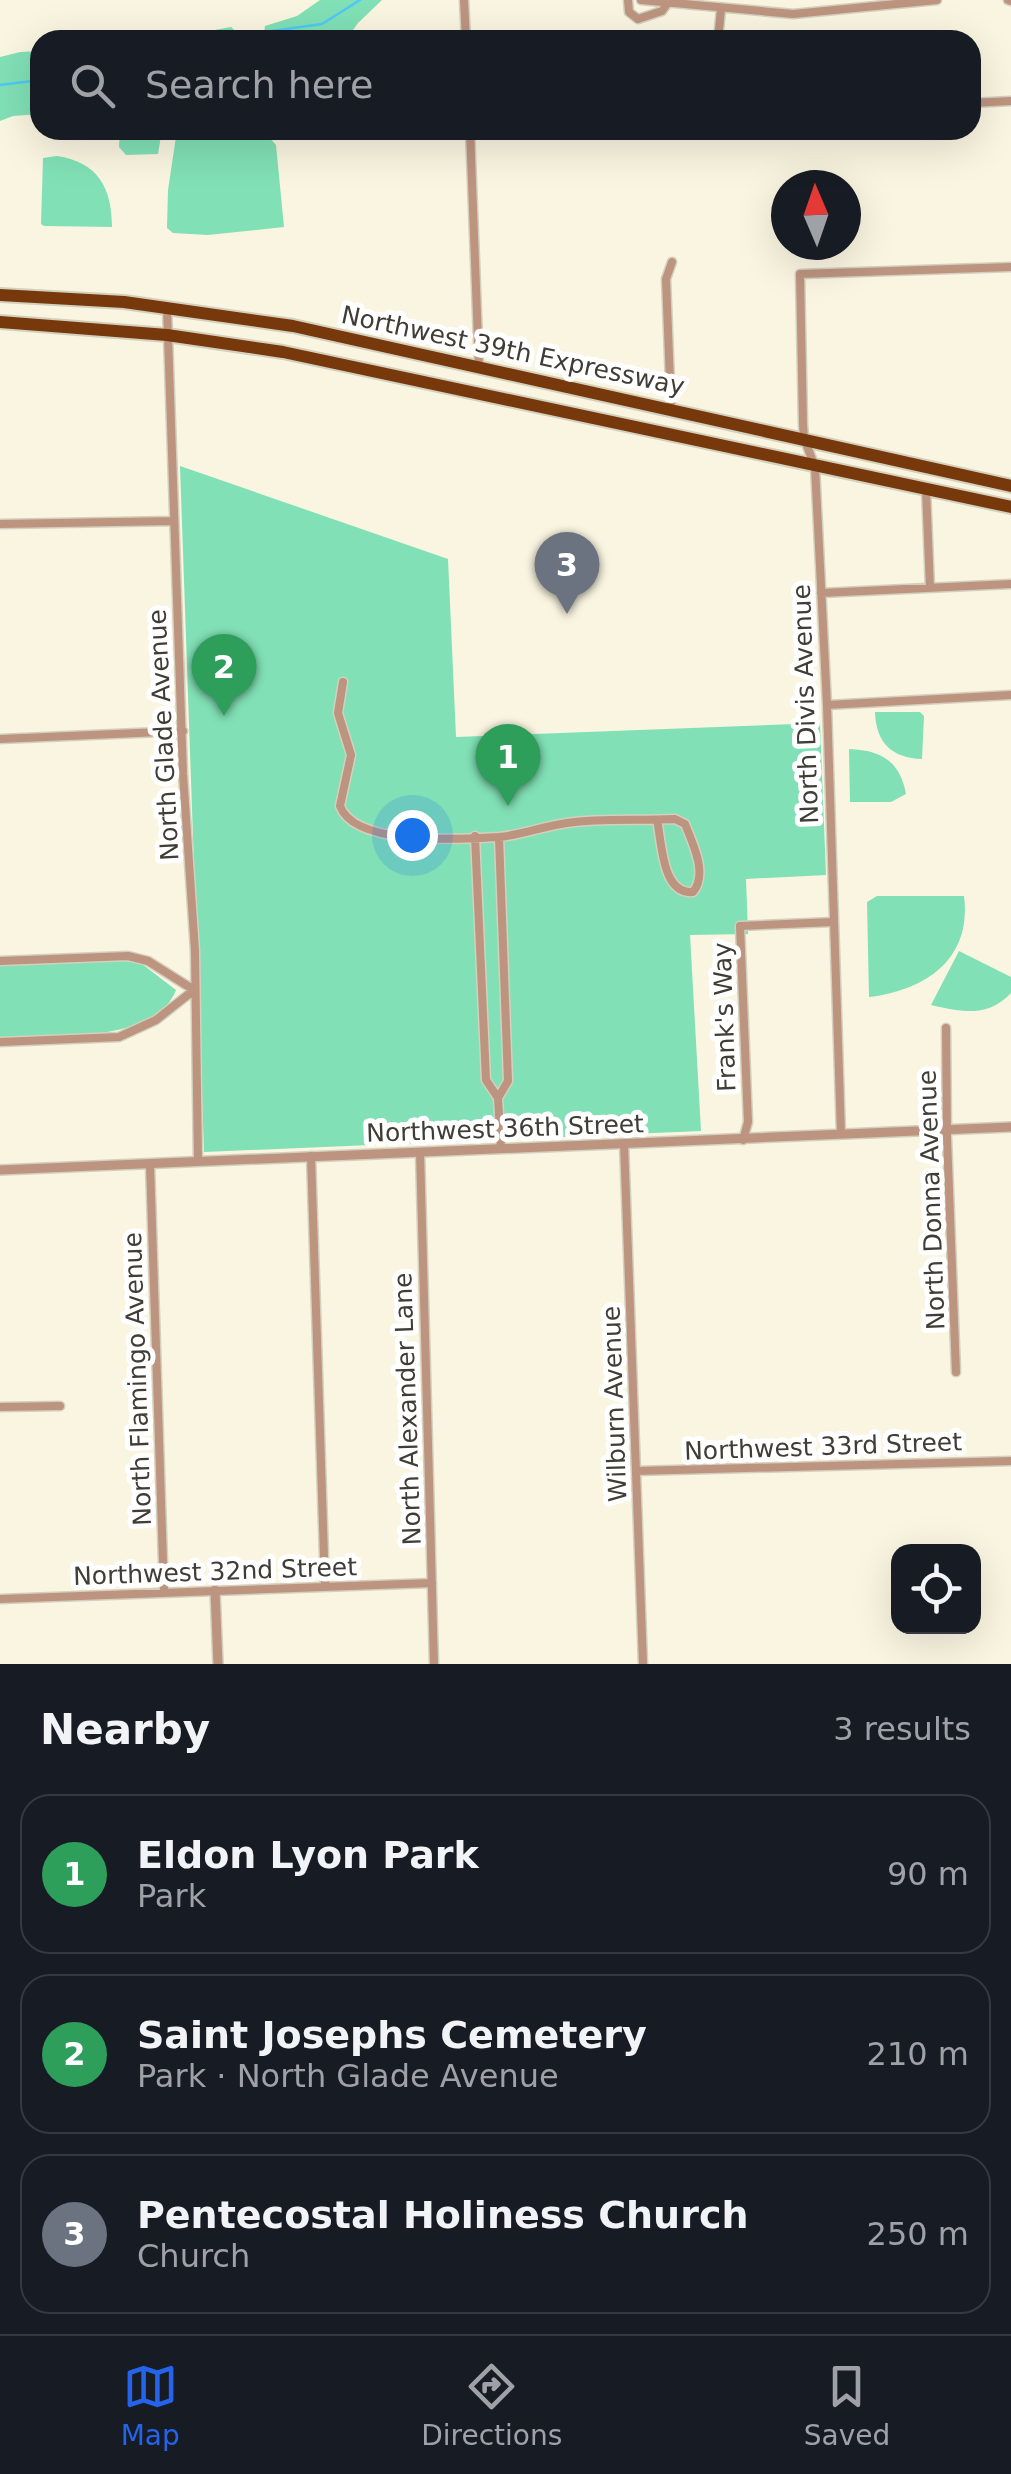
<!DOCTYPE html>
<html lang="en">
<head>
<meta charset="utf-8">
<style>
  body { margin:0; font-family:"DejaVu Sans",sans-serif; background:#20242c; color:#f1f3f6 }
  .controls { position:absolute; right:30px; bottom:30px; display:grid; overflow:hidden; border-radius:20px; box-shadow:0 10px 40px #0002 }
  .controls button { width:90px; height:90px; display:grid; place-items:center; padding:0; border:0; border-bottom:2px solid #363941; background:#171b24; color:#f1f3f6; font:50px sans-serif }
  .compass { position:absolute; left:771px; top:170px; width:90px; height:90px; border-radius:50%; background:#171b24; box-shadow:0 10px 40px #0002; rotate:358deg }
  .you { position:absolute; left:412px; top:835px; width:35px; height:35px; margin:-25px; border:8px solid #fff; border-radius:50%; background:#1a73e8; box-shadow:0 0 0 15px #1a73e833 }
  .badge { display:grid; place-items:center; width:65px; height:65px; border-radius:50%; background:#2563eb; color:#fff; font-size:32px; font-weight:700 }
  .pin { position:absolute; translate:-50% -82px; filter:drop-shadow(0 2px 5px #0008) }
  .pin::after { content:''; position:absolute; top:52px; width:35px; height:30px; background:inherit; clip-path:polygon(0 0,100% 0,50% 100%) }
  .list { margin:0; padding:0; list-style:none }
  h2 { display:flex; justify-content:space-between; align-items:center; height:130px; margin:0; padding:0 40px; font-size:42px }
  h2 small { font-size:32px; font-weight:400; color:#9ea1a6 }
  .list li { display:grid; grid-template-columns:65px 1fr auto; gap:30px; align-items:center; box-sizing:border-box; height:160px; margin:0 20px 20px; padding:0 20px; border:2px solid #363941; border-radius:30px }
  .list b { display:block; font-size:38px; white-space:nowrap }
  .list p { margin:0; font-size:32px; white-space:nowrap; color:#9ea1a6 }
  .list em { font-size:32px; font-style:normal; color:#9ea1a6 }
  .icon { flex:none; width:55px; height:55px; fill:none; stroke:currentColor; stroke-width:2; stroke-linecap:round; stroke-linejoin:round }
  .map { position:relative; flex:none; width:1011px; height:1664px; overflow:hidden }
  .search { position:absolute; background:#171b24; box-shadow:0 10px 40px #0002; left:30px; right:30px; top:30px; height:110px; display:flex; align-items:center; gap:25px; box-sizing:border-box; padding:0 35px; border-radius:30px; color:#9ea1a6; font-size:38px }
  .sheet { height:670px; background:#171b24 }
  nav { display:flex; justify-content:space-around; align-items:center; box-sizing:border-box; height:140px; border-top:2px solid #363941; background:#171b24; font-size:28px; color:#9ea1a6 }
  nav a { display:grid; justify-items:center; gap:5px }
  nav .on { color:#2563eb }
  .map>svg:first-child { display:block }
</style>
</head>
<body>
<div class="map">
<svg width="1011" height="1664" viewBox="0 0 1011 1664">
  <rect width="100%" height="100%" fill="#f9f5e0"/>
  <path fill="#81e0b5" d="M 320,0 L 382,0 L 358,23 L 346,40 L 263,40 L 265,26 L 297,16 Z
    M 231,27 L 245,40 L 160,40 Z
    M 40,51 L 40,114 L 13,116 L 0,121 L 0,57 L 20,52 Z
    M 120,130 L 162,130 L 158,154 L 126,155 L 119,147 Z
    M 177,130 L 263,130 L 276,145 L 284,227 L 208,235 L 173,233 L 167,228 L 168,190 Z
    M 57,156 C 98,162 112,188 112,227 L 44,226 L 41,224 L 43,158 Z
    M 180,466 L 448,559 L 456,737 L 820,723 L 826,875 L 746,879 L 748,934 L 690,935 L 701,1131 L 204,1152 Z
    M 875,712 L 920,712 L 924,716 L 922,759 C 892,758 876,743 875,712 Z
    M 849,749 C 881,750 900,761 906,794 L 891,802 L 850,802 Z
    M 877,896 L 964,896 C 972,959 926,990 869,997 L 867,902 Z
    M 959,951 L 1011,977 L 1011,993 C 988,1018 961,1012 931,1005 Z
    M 115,959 L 142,964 L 176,990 C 155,1045 48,1035 0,1037 L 0,966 Z"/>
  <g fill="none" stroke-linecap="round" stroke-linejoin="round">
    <path stroke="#4ec8f6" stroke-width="2.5" d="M 207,40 L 322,24 L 360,0
      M 0,85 L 40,80"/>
    <g stroke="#d4d0be" stroke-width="11">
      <path id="minor" d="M 464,0 L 466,40
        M 628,0 L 629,12 L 638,19 L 662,11 L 667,4
        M 641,0 L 793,14 L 937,0
        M 1008,0 L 1011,1
        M 718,40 L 721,9
        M 971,103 L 1011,101
        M 470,130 L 479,366
        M 167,307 L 183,774 L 195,951 L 198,1161
        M 671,408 L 666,279 L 672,262
        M 926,489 L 930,588
        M 0,524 L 173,521
        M 821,593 L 1011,584
        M 343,682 L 338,713 L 351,755 L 340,806 C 355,847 462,839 499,837 C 522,835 544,826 567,823 C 602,818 639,821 675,819 L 685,824 C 693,844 708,874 693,892 C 662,895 662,843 657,820
        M 827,705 L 1011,695
        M 0,739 L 183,731
        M 475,836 L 486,1080 L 498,1098
        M 499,837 L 508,1081 L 498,1098 L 501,1149
        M 0,961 L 128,956 L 148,961 L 194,990 L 156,1020 L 119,1037 L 0,1042
        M 946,1028 L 947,1138 L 956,1372
        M 841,1134 L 827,705 L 815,467 L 804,438 L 803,424 L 800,274 L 1011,267
        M 743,1140 L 748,1122 L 740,926 L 833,922
        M 624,1143 L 643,1664
        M 420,1152 L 434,1664
        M 311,1156 L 325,1587
        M 150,1164 L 164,1593
        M 0,1407 L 60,1406
        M 636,1471 L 1011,1461
        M 0,1599 L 432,1583"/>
    </g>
    <g stroke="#d4d0be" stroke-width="12">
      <path id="tertiary" d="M 0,1170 L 1011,1127
        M 215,1590 L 218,1664"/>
    </g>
    <g stroke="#d4d0be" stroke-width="16">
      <path id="trunk" d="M 0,295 L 124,302 L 293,326 L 1011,486
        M 0,322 L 167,335 L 283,352 L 1011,507"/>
    </g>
    <use href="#minor" stroke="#bc947f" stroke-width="8"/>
    <use href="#tertiary" stroke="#bc947f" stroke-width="9"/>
    <use href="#trunk" stroke="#77380c" stroke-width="12"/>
  </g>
  <g text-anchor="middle" stroke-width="10" stroke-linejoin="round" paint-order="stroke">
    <g font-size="25" fill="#3f3d35" stroke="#fff">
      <text transform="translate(513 350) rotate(12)" y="9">Northwest 39th Expressway</text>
      <text transform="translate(805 704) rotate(-92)" y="9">North Divis Avenue</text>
      <text transform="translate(163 735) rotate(-93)" y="9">North Glade Avenue</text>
      <text transform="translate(724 1017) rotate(-92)" y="9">Frank's Way</text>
      <text transform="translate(505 1128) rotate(-2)" y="9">Northwest 36th Street</text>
      <text transform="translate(931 1200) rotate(-92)" y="9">North Donna Avenue</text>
      <text transform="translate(137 1379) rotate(-92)" y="9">North Flamingo Avenue</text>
      <text transform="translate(614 1404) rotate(-92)" y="9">Wilburn Avenue</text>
      <text transform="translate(407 1409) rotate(-92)" y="9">North Alexander Lane</text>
      <text transform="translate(823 1446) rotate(-2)" y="9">Northwest 33rd Street</text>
      <text transform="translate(215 1571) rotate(-2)" y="9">Northwest 32nd Street</text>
    </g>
  </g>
</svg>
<div class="controls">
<button><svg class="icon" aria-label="locate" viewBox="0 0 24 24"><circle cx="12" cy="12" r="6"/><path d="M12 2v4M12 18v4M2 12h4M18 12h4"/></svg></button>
</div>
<svg class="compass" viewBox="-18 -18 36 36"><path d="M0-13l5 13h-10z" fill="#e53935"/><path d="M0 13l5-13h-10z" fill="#9ea1a6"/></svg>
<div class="you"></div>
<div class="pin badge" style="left:508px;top:806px;background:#2e9e5b">1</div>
<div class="pin badge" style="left:224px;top:716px;background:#2e9e5b">2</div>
<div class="pin badge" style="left:567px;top:614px;background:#6b7280">3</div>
<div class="search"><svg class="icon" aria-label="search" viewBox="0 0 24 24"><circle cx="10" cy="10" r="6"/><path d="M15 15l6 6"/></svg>Search here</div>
</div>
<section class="sheet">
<h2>Nearby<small>3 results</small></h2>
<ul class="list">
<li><span class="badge" style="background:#2e9e5b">1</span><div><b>Eldon Lyon Park</b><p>Park</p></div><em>90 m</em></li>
<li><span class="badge" style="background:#2e9e5b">2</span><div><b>Saint Josephs Cemetery</b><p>Park · North Glade Avenue</p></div><em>210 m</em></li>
<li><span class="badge" style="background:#6b7280">3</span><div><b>Pentecostal Holiness Church</b><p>Church</p></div><em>250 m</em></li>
</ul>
</section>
<nav>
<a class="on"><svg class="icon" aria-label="map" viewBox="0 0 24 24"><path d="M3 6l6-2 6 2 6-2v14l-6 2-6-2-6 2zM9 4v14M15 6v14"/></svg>Map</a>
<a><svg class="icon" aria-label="directions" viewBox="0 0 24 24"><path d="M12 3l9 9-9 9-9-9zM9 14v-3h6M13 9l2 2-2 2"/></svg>Directions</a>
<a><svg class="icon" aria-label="saved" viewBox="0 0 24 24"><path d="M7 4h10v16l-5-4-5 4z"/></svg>Saved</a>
</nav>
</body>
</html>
